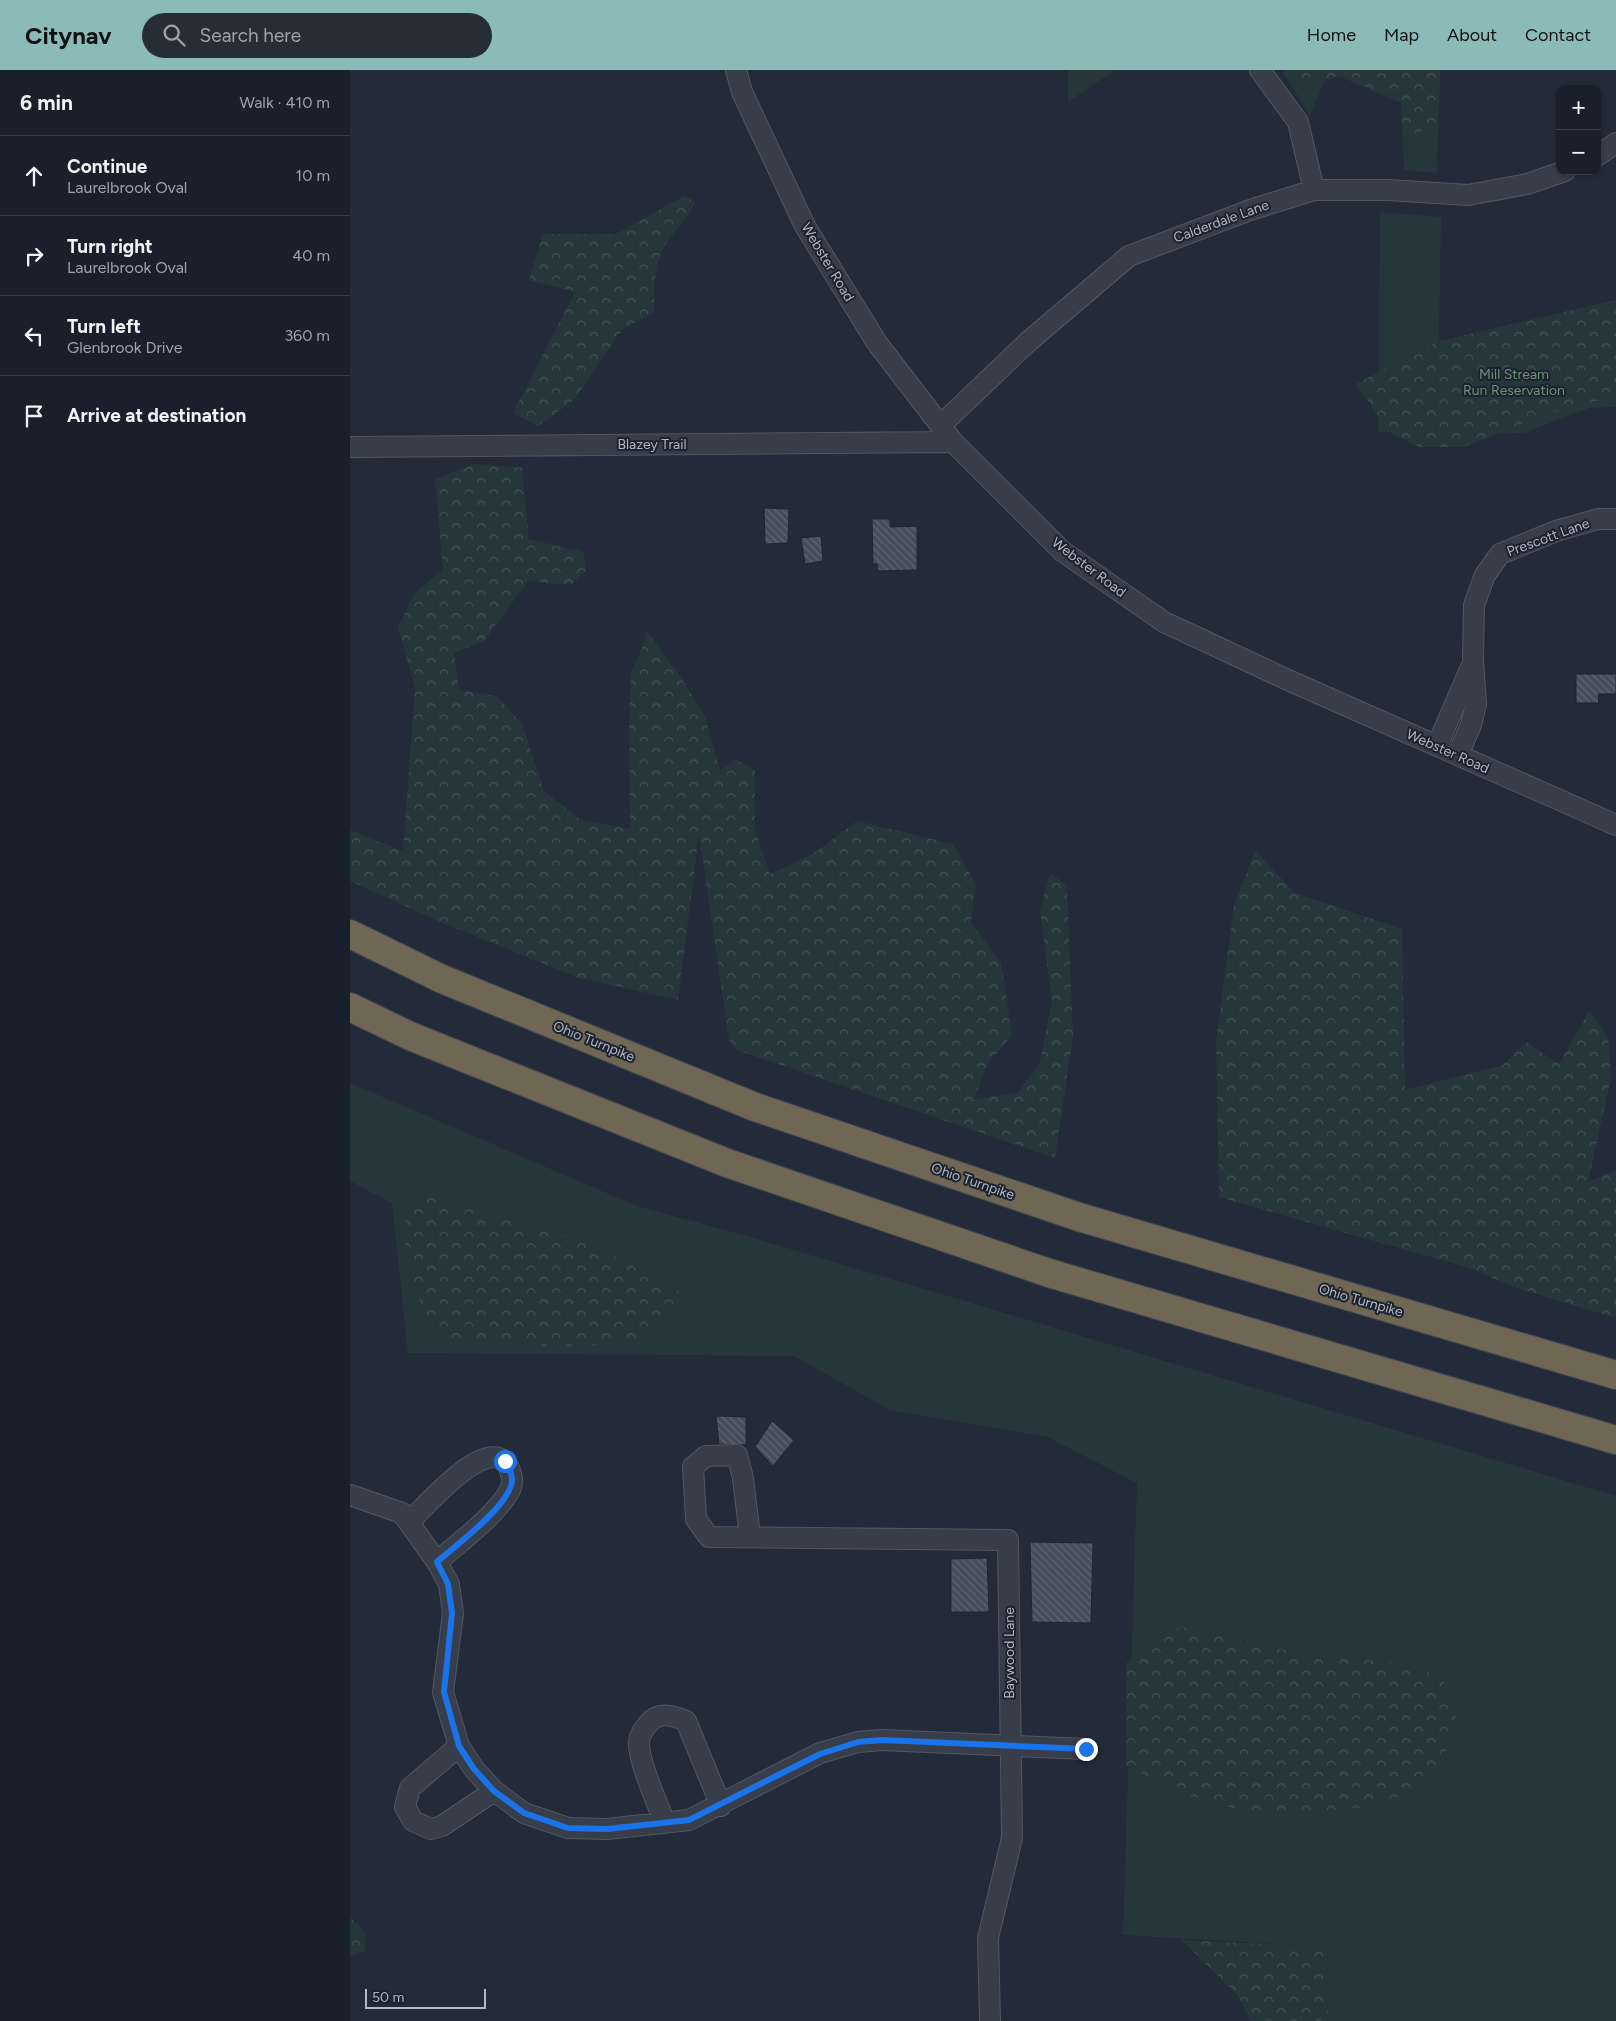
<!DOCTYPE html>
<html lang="en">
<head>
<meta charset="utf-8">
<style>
  body { margin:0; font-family:Figtree,sans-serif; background:#272d37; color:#f1f3f6 }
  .controls { position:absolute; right:15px; top:15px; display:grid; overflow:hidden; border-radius:10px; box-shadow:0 1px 4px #0004 }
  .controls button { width:45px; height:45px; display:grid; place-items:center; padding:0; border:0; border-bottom:1px solid #383e47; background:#1a202b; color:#f1f3f6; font:25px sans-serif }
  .scale { position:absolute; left:15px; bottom:12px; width:121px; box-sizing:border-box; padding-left:5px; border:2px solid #b2b7c5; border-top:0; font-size:14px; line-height:18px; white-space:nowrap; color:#b2b7c5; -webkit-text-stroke:4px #1c222e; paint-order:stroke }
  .stop { position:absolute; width:15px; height:15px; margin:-11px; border:4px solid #1a73e8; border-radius:50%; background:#fff }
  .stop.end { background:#1a73e8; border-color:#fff; box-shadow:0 1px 5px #0008 }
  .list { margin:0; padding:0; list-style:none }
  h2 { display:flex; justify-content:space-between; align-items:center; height:65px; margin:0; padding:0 20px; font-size:21px }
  h2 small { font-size:16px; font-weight:400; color:#9fa3a9 }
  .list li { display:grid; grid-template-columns:32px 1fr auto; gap:15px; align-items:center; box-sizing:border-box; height:80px; padding:0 20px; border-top:1px solid #383e47 }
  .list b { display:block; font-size:19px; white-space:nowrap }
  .list p { margin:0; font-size:16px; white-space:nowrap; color:#9fa3a9 }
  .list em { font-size:16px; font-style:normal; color:#9fa3a9 }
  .icon { flex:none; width:28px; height:28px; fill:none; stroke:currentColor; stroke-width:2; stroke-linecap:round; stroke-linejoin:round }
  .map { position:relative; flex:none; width:1266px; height:1951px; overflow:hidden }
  header { display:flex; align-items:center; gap:30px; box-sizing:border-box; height:70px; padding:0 25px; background:#8bbbb9; color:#111 }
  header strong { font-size:24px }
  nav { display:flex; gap:28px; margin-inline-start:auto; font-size:18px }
  .search { width:350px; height:45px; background:#272d37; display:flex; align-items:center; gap:12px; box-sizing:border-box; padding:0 18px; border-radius:28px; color:#9fa3a9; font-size:19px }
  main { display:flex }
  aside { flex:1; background:#1a202b }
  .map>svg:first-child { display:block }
</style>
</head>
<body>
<header>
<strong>Citynav</strong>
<div class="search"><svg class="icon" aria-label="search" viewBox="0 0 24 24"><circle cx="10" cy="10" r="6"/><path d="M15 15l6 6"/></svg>Search here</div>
<nav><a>Home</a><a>Map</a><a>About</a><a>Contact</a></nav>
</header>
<main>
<aside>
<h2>6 min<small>Walk · 410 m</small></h2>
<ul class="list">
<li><svg class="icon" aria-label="ahead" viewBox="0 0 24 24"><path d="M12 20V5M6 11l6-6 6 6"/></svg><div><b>Continue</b><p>Laurelbrook Oval</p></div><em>10 m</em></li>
<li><svg class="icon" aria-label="right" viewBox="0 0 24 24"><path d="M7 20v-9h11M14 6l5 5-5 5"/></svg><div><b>Turn right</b><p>Laurelbrook Oval</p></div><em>40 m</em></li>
<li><svg class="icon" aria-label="left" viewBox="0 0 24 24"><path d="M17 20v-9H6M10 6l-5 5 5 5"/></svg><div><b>Turn left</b><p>Glenbrook Drive</p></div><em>360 m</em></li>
<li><svg class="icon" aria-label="arrive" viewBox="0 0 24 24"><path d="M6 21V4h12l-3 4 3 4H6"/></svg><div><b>Arrive at destination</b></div></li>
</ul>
</aside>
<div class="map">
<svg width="1266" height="1951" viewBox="0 0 1266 1951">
  <defs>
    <pattern id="forest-crowns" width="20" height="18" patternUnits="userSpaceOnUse" patternTransform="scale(1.25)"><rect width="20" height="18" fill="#26373b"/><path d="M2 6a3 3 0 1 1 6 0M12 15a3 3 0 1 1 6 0" fill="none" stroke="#435256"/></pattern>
    <pattern id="building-back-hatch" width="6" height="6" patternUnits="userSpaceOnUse" patternTransform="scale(1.25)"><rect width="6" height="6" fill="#454d5d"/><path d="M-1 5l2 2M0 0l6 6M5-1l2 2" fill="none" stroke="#5d6473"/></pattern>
  </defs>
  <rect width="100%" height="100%" fill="#232a39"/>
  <path fill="#26373b" d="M 718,0 L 765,0 L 718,32 Z
    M 932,0 L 979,0 L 960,46 Z
    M 1090,0 L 1087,103 L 1054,100 L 1051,33 Z
    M 1030,142 L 1091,147 L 1089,271 L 1177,257 L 1266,230 L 1266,337 L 1239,338 L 1174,363 L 1028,362 Z
    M 0,1013 L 287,1136 L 404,1168 L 1266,1426 L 1266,1951 L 978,1951 L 977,1877 L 773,1865 L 787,1413 L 697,1367 L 540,1340 L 444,1286 L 58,1283 L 42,1133 L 0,1111 Z"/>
  <path fill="url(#forest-crowns)" d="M 941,0 L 1090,0 L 1088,57 L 1053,66 L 1051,33 L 989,6 L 948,17 Z
    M 334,126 L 345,132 C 338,150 323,161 314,177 C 303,197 305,219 304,242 L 272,260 L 224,330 L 188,356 L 163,343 L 225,222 L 179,210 L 193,164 L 266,164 Z
    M 1266,230 L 1266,326 L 1199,343 L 1114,377 L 1069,377 L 1039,362 L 1006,314 L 1089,271 Z
    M 125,394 L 172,398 L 179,469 L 233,482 L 236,500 L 221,515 L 178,511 L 134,571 L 104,583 L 109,620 L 147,626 L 172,654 L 194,721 L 231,750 L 280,759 L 279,659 L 281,603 L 292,578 L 296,560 L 330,606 L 355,646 L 370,701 L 385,689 L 405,700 L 405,761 L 420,804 L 463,784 L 507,751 L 603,774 L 626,814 L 621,852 L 651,892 L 662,966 L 638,993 L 624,1029 L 668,1023 L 690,992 L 702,931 L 690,841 L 700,803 L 717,816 L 723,966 L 705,1088 L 387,980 L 379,970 L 349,764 L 328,930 L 229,908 L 88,851 L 0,811 L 0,760 L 53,781 L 65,618 L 48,557 L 65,523 L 93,499 L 85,409 Z
    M 905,781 L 945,823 L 1052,859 L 1055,1020 L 1153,995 L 1176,972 L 1209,994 L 1239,941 L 1258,967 L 1261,1008 L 1238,1112 L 1266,1100 L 1266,1248 L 1163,1217 L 1123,1199 L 869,1127 L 866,971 L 884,835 Z
    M 70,1125 L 239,1172 L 342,1229 L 318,1244 L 289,1273 L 204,1277 L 95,1268 L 72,1238 L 55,1181 L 56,1142 Z
    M 830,1557 L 940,1581 L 1069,1596 L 1094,1613 L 1107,1651 L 1084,1711 L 1027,1737 L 907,1745 L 840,1726 L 776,1696 L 776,1593 Z
    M 0,1847 L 14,1861 L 16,1881 L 0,1886 Z
    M 832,1870 L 977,1877 L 978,1951 L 901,1951 L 888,1926 Z"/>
  <path fill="url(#building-back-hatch)" stroke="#1e2430" d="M 414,438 L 439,439 L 438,473 L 415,474 Z
    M 522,449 L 540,449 L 540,457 L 567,456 L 567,500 L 528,501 L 527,494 L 523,494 Z
    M 471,466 L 473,491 L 455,494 L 451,468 Z
    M 1226,604 L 1266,604 L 1266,624 L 1248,624 L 1249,633 L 1226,633 Z
    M 366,1346 L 396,1347 L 396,1375 L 369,1374 Z
    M 422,1351 L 444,1370 L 423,1396 L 405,1377 Z
    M 680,1472 L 743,1473 L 741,1553 L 682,1552 Z
    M 637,1488 L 639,1542 L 601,1542 L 601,1489 Z"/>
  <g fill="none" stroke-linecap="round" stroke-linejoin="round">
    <g stroke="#525764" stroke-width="22">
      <path id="minor" d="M 386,0 L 392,22 L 455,156 L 527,273 L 603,372 L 712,481 L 814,552 L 938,610 L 1266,755
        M 910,0 L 948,52 L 964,120
        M 1247,86 L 1266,73
        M 591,355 L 679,271 L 779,186 L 900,140 L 964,120 L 1038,120 L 1118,125 L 1177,114 L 1215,101
        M 0,377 L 603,372
        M 1087,676 L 1121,597
        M 1108,685 L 1121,655 L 1126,634 L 1123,588 L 1124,535 L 1135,505 L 1150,484 L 1206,461 L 1248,449 L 1266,449
        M 0,1425 L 52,1443 L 87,1492 L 99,1514 L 103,1543 L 93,1622 L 109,1676 L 124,1699 L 144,1721 L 174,1743 L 218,1758 L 257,1759 L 339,1750 L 470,1683 L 508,1672 L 532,1670 L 736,1679
        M 59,1452 C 75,1437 141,1359 159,1398 C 162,1405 164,1412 160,1420 C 146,1446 109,1472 87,1492
        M 400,1467 L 393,1408 L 387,1385 L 356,1386 L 343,1397 L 346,1449 L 359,1467 L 658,1470 L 662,1768 L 638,1868 L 640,1951
        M 109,1676 L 60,1718 L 55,1737 L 63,1751 L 81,1759 L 92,1756 L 144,1721
        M 315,1753 C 308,1735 287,1688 289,1671 C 290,1664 294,1659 298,1654 C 308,1641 323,1645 336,1651 L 371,1736"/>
    </g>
    <g stroke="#3f4451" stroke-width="30">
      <path id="highway" d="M 0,864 L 92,909 L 405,1037 L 729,1147 L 1266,1305
        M 0,937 L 60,966 L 377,1093 L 699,1203 L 1266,1370"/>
    </g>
    <use href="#minor" stroke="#373d49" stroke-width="20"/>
    <use href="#highway" stroke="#6f6754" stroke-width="28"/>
  </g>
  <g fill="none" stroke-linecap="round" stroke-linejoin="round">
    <path stroke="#1a73e8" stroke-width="6" d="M 155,1391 C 158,1396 162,1403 162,1409 C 163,1433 105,1476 87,1492 L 98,1514 L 102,1543 L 94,1622 L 109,1676 L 124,1699 L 144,1721 L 174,1743 L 218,1758 L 257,1759 L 339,1750 L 470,1684 L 508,1672 L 532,1670 L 736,1679"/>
  </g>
  <g text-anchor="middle" stroke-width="4" stroke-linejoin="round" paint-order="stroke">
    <g font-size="14" fill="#b2b7c5" stroke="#1c222e">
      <text transform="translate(871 151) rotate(-20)" y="5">Calderdale Lane</text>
      <text transform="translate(478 192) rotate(59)" y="5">Webster Road</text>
      <text x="302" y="379">Blazey Trail</text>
      <text transform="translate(1198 467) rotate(-20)" y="5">Prescott Lane</text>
      <text transform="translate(739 497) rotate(37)" y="5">Webster Road</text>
      <text transform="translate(1098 681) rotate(24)" y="5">Webster Road</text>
      <text transform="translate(244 971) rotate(22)" y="5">Ohio Turnpike</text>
      <text transform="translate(623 1111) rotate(19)" y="5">Ohio Turnpike</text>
      <text transform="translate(1011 1230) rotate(16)" y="5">Ohio Turnpike</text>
      <text transform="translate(659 1583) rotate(-90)" y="5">Baywood Lane</text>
    </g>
    <g font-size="14" fill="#6b9578" stroke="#1c222e">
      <text x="1164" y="309">Mill Stream<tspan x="1164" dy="16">Run Reservation</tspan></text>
    </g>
  </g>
</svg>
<div class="controls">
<button>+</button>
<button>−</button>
</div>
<div class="scale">50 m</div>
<div class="stop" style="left:155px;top:1391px"></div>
<div class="stop end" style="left:736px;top:1679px"></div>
</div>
</main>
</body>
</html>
